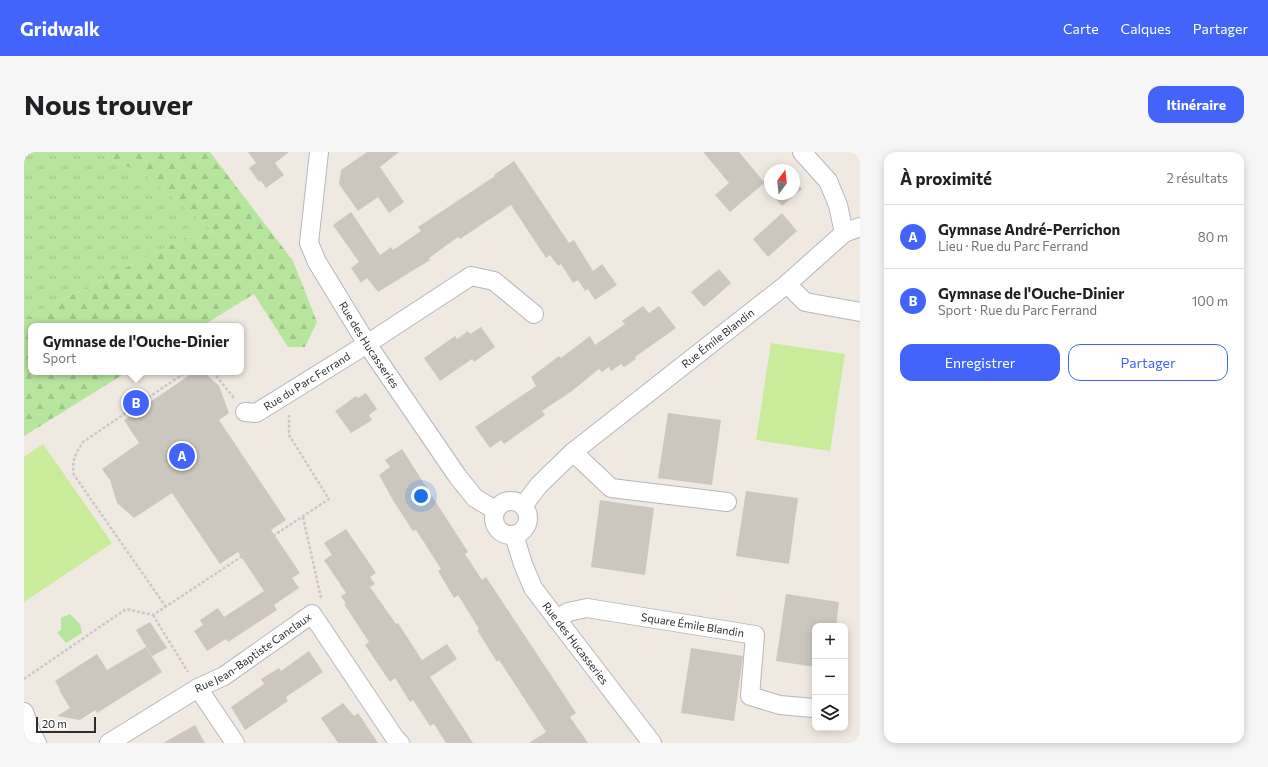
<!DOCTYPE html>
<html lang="fr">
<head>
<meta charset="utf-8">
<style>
  body { margin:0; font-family:Commissioner,sans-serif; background:#f6f6f6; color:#202124 }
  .controls { position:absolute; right:12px; bottom:12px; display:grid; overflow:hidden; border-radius:8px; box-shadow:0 2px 10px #0003 }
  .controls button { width:36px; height:36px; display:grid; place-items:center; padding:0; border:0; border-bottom:1px solid #e0e0e0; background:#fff; color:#202124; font:20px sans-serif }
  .compass { position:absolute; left:740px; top:12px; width:36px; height:36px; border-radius:50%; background:#fff; box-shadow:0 2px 10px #0003; rotate:15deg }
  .scale { position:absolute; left:12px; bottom:10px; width:60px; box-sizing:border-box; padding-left:4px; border:2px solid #2e2e2e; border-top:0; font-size:11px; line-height:14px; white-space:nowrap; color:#2e2e2e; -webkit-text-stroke:3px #fff; paint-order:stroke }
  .you { position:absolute; left:397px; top:344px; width:14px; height:14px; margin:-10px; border:3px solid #fff; border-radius:50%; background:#1a73e8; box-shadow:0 0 0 6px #1a73e833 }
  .badge { display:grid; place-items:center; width:26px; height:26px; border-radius:50%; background:#4264fb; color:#fff; font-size:13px; font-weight:700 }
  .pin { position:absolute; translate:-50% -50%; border:2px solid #fff; box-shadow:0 1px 4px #0006 }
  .popup { position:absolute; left:4px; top:171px; width:216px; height:52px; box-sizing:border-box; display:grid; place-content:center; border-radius:8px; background:#fff; filter:drop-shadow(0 1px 3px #0005); font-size:13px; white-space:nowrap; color:#757577 }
  .popup b { font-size:15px; color:#202124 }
  .popup::after { content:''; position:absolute; left:50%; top:100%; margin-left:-8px; border:8px solid transparent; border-top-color:#fff }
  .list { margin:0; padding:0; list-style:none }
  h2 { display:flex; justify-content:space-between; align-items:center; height:52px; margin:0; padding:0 16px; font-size:17px }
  h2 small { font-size:13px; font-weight:400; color:#757577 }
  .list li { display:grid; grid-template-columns:26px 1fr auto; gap:12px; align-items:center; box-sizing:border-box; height:64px; padding:0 16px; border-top:1px solid #e0e0e0 }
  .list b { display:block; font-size:15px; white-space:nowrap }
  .list p { margin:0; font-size:13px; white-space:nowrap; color:#757577 }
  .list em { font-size:13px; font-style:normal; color:#757577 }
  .actions { display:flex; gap:8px; padding:12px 16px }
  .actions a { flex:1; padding:9px 0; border:1px solid #4264fb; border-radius:12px; text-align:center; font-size:14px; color:#4264fb }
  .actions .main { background:#4264fb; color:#fff }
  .icon { flex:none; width:22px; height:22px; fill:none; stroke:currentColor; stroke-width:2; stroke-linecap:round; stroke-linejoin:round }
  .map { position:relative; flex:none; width:836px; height:591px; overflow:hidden; border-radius:12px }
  header { display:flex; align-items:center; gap:24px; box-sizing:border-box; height:56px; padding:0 20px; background:#4264fb; color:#fff }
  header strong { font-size:19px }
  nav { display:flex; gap:22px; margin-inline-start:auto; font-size:14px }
  .intro { display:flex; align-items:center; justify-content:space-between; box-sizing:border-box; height:96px; padding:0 24px }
  h1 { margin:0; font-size:28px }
  .button { padding:10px 18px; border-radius:12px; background:#4264fb; color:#fff; font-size:14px; font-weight:700 }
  main { display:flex; gap:24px; padding:0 24px }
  aside { flex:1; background:#fff; border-radius:12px; box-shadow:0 2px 10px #0003 }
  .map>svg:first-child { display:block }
</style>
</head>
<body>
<header>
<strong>Gridwalk</strong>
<nav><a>Carte</a><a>Calques</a><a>Partager</a></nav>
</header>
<div class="intro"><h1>Nous trouver</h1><a class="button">Itinéraire</a></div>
<main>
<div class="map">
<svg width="836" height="591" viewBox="0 0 836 591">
  <defs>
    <pattern id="grass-tufts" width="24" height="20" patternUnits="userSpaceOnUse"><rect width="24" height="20" fill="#b6e59e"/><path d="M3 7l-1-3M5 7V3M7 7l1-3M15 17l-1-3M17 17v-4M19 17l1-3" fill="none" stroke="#9dc588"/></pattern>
    <pattern id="forest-firs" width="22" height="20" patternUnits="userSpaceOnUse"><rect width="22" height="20" fill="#b6e59e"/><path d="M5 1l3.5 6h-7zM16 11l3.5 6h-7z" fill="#9dc588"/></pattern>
  </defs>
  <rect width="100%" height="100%" fill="#efe9e1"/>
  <path fill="url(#grass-tufts)" d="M 0,0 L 83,0 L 84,7 L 119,21 L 190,80 L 161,86 L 0,167 Z"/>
  <path fill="url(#forest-firs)" d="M 83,0 L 186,0 L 269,109 L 293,170 L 281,195 L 264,195 L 230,142 L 178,174 L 7,174 L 7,220 L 103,220 L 0,284 L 0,167 L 161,86 L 190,80 L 119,21 L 84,7 Z"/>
  <path fill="#b6e59e" d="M 46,462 L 56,472 L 58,481 L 42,491 L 33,480 L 37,478 L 37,466 Z"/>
  <path fill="#c9ec9a" d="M 747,191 L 821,202 L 806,299 L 732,288 Z
    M 19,292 L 88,391 L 0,450 L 0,305 Z"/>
  <path fill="#cbc7bf" d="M 224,0 L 265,0 L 251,11 L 260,23 L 242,36 L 237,29 L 235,30 L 225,16 L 232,11 Z
    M 343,0 L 375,0 L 356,15 L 380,50 L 365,61 L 354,45 L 334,59 L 315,32 L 317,18 Z
    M 679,0 L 715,0 L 739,29 L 746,23 L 746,40 L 739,32 L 706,60 L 691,43 L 705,31 Z
    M 490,9 L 545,91 L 550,88 L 569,119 L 578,112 L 593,133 L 571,148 L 564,137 L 561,139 L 554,128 L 549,131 L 537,112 L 534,114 L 526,103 L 522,106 L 487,53 L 436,87 L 434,85 L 405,106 L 406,108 L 354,140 L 343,126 L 337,131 L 327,116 L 335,110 L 309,73 L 327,60 L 356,103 L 367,95 L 369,98 L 397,79 L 394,75 L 471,24 L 470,23 Z
    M 770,27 L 778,37 L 758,54 L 747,42 L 770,42 Z
    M 758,61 L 773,79 L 744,105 L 729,87 Z
    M 695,117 L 707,131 L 680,155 L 667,140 Z
    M 619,154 L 625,161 L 635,154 L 652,176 L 611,205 L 612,207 L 600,215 L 597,212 L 587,219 L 585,215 L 578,220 L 575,217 L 548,239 L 518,259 L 521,263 L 480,292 L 477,288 L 466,296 L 451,275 L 512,234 L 507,225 L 535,204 L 537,206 L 566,184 L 571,193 L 601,172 L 598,169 Z
    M 457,175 L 471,195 L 450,210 L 448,207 L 416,229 L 400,206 L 431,184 L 433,187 L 444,179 L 446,182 Z
    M 170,220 L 180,220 L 195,234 L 205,261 L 195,268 L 262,368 L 247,378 L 276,421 L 268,426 L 275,436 L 250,453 L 253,458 L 204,490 L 202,487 L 183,499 L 170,479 L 179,473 L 176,468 L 194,456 L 200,465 L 240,439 L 214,400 L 196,412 L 148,341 L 110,366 L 93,351 L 86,328 L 78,317 L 115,291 L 100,268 Z
    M 342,241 L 353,257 L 345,263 L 348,268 L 327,281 L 311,259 L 332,244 L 334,246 Z
    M 644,261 L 697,268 L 688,333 L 634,326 Z
    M 378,297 L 444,400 L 441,402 L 458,428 L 462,425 L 552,561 L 546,565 L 564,591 L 505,591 L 522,580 L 475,508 L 473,510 L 453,478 L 455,477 L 434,443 L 430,446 L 414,419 L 417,417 L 392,378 L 389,379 L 370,350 L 355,323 L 366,315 L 361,308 Z
    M 722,339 L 774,346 L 765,412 L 712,404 Z
    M 576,348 L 630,356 L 621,423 L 567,415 Z
    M 322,377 L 352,421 L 346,425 L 351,432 L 346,435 L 372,472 L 374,471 L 398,508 L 423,492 L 433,507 L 406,525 L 449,591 L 422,591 L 410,572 L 406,574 L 389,548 L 386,550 L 371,526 L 366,530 L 341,493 L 345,490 L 320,452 L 322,452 L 317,444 L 322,441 L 300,408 L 308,403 L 300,391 Z
    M 762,442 L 815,450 L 812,474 L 791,474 L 791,515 L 752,509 Z
    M 126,470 L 143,496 L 128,504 L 112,478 Z
    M 122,495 L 138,520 L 73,561 L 71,558 L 56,568 L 33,564 L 46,556 L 35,538 L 36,537 L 31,529 L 73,502 L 83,518 Z
    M 667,496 L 719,504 L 710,569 L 657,561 Z
    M 285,499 L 299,520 L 262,545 L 264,549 L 221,578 L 207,555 L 240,532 L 237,527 L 255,516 L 257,519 Z
    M 319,551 L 330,564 L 334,561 L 354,591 L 314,591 L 297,566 Z
    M 171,573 L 181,591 L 139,591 Z"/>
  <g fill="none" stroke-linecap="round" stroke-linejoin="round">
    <g stroke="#b4b7c1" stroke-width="20">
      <g id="street">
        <path id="s1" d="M 295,0 L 285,91 L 293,110 L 343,192 L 434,325 L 451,346 L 471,358"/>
        <path d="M 778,0 L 804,29 L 814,53 L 820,81"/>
        <path d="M 763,132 L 781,150 L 836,160"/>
        <path id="s2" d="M 221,260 L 232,261 L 343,192 L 447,124 L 470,129 L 510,162"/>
        <path d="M 549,300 L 587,336 L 703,350"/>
        <circle cx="487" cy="366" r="17"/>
        <path id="s3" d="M 499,354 L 515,333 L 549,300 L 763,132 L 820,81 L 836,75"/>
        <path id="s4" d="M 490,383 L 499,412 L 509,436 L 628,591"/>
        <path id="s5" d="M 533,468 L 544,460 L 563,456 L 731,483 L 726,544 L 756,553 L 789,556"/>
        <path d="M 174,536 L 211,591"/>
        <path d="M 0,560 L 7,580 L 13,591"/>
        <path id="s6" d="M 85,591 L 174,536 L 200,524 L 288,462 L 371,586 L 376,591"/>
      </g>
    </g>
    <path stroke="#c9c9c9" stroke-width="2.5" stroke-dasharray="3 2" stroke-linecap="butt" d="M 189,220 L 210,246
      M 279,365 L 297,446
      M 142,455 L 50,323 C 47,309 52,301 59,290 L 162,220
      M 129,463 L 164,520
      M 0,527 L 102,457 L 129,463 L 305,347 L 265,283 L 265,263"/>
    <use href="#street" stroke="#fff" stroke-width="18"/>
  </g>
  <g text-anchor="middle" stroke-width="3" stroke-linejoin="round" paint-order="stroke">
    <g font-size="11" fill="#2e2e2e" stroke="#fff">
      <text dy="4" stroke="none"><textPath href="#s3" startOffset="258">Rue Émile Blandin</textPath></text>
      <text dy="4" stroke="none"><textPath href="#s1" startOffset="210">Rue des Hucasseries</textPath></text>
      <text dy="4" stroke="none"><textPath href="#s2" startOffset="71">Rue du Parc Ferrand</textPath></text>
      <text dy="4" stroke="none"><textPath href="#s5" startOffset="140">Square Émile Blandin</textPath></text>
      <text dy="4" stroke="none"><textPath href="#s4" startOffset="126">Rue des Hucasseries</textPath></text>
      <text dy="4" stroke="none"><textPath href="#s6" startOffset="170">Rue Jean-Baptiste Canclaux</textPath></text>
    </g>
  </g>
</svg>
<div class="controls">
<button>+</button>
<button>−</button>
<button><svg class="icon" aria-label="layers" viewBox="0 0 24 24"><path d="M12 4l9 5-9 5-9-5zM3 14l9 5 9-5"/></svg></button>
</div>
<svg class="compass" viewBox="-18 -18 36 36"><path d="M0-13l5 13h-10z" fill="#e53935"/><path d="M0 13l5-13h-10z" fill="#757577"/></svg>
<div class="scale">20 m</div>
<div class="you"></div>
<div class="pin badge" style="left:158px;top:304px">A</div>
<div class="pin badge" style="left:112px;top:251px">B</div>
<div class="popup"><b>Gymnase de l'Ouche-Dinier</b>Sport</div>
</div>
<aside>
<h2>À proximité<small>2 résultats</small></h2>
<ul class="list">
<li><span class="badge">A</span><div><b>Gymnase André-Perrichon</b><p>Lieu · Rue du Parc Ferrand</p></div><em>80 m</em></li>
<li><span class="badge">B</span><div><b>Gymnase de l'Ouche-Dinier</b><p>Sport · Rue du Parc Ferrand</p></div><em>100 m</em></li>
</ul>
<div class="actions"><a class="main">Enregistrer</a><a>Partager</a></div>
</aside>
</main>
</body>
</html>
